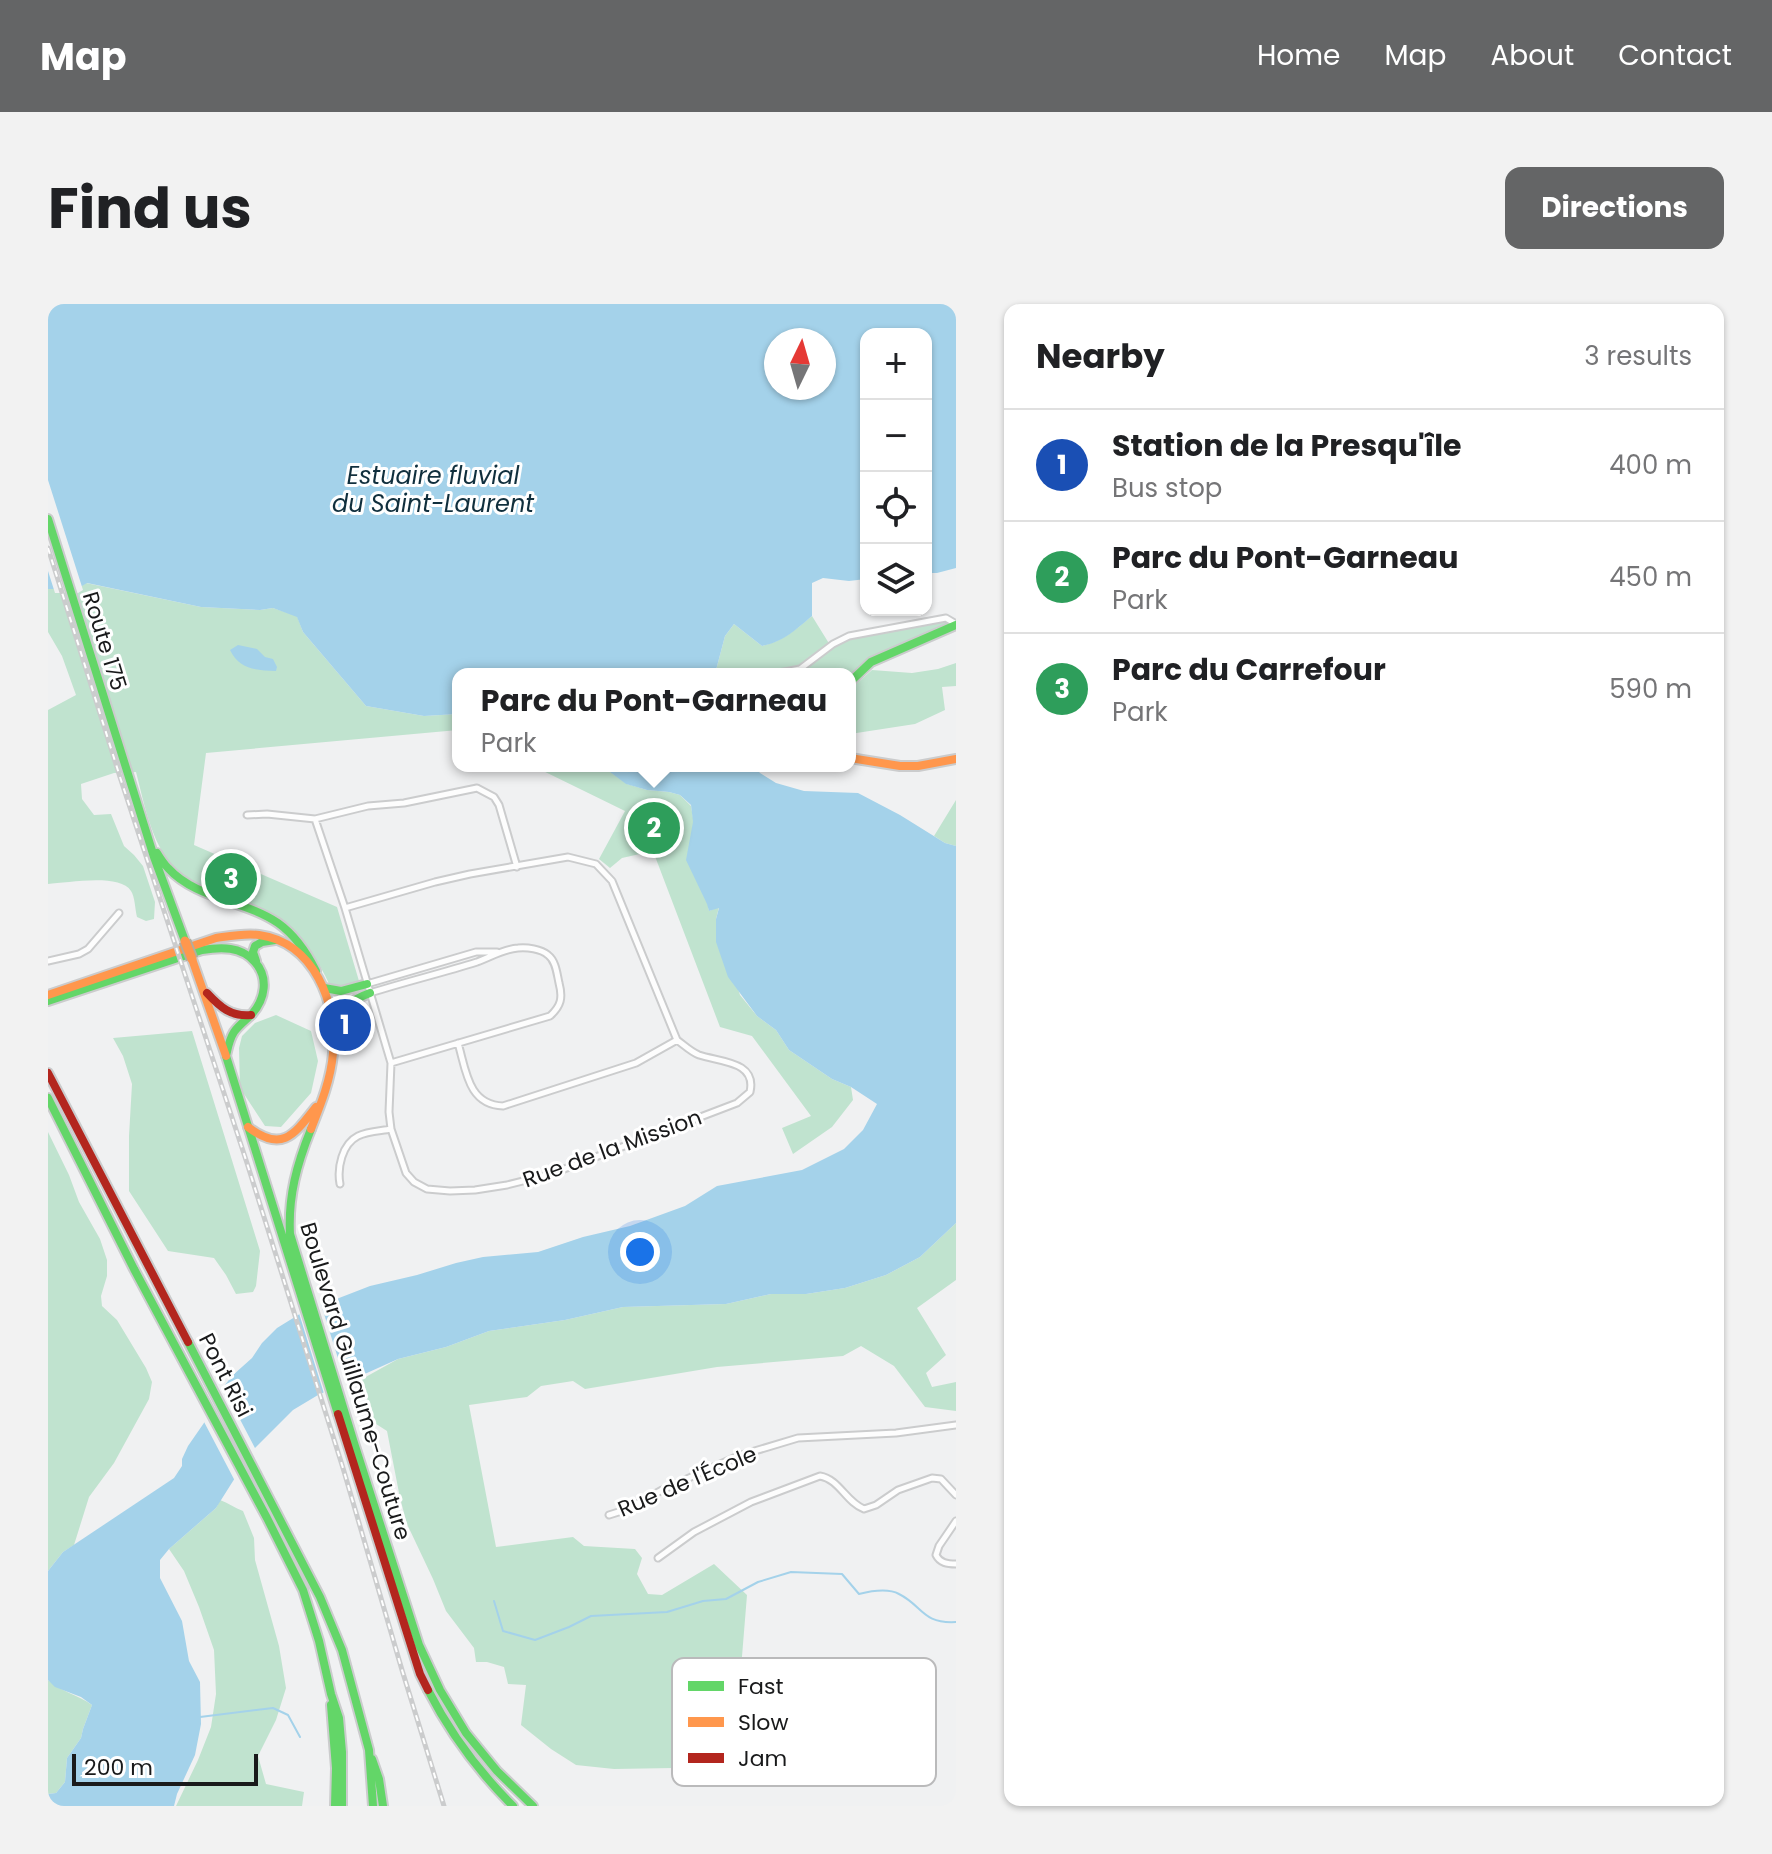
<!DOCTYPE html>
<html lang="en">
<head>
<meta charset="utf-8">
<style>
  body { margin:0; font-family:Poppins,sans-serif; background:#f2f2f2; color:#202124 }
  .controls { position:absolute; right:24px; top:24px; display:grid; overflow:hidden; border-radius:16px; box-shadow:0 2px 6px #0004 }
  .controls button { width:72px; height:72px; display:grid; place-items:center; padding:0; border:0; border-bottom:2px solid #e0e0e0; background:#fff; color:#202124; font:40px sans-serif }
  .compass { position:absolute; left:716px; top:24px; width:72px; height:72px; border-radius:50%; background:#fff; box-shadow:0 2px 6px #0004; rotate:5deg }
  .scale { position:absolute; left:24px; bottom:20px; width:186px; box-sizing:border-box; padding-left:8px; border:4px solid #191a1b; border-top:0; font-size:22px; line-height:28px; white-space:nowrap; color:#191a1b; -webkit-text-stroke:6px #fff; paint-order:stroke }
  .you { position:absolute; left:592px; top:948px; width:28px; height:28px; margin:-20px; border:6px solid #fff; border-radius:50%; background:#1a73e8; box-shadow:0 0 0 12px #1a73e833 }
  .badge { display:grid; place-items:center; width:52px; height:52px; border-radius:50%; background:#646566; color:#fff; font-size:26px; font-weight:700 }
  .pin { position:absolute; translate:-50% -50%; border:4px solid #fff; box-shadow:0 2px 8px #0006 }
  .popup { position:absolute; left:404px; top:364px; width:404px; height:104px; box-sizing:border-box; display:grid; place-content:center; border-radius:16px; background:#fff; filter:drop-shadow(0 2px 6px #0005); font-size:26px; white-space:nowrap; color:#757577 }
  .popup b { font-size:30px; color:#202124 }
  .popup::after { content:''; position:absolute; left:50%; top:100%; margin-left:-16px; border:16px solid transparent; border-top-color:#fff }
  .list { margin:0; padding:0; list-style:none }
  h2 { display:flex; justify-content:space-between; align-items:center; height:104px; margin:0; padding:0 32px; font-size:34px }
  h2 small { font-size:26px; font-weight:400; color:#757577 }
  .list li { display:grid; grid-template-columns:52px 1fr auto; gap:24px; align-items:center; box-sizing:border-box; height:112px; padding:0 32px; border-top:2px solid #e0e0e0 }
  .list b { display:block; font-size:30px; white-space:nowrap }
  .list p { margin:0; font-size:26px; white-space:nowrap; color:#757577 }
  .list em { font-size:26px; font-style:normal; color:#757577 }
  .icon { flex:none; width:44px; height:44px; fill:none; stroke:currentColor; stroke-width:2; stroke-linecap:round; stroke-linejoin:round }
  .map { position:relative; flex:none; width:908px; height:1502px; overflow:hidden; border-radius:16px }
  header { display:flex; align-items:center; gap:48px; box-sizing:border-box; height:112px; padding:0 40px; background:#646566; color:#fff }
  header strong { font-size:38px }
  nav { display:flex; gap:44px; margin-inline-start:auto; font-size:28px }
  .intro { display:flex; align-items:center; justify-content:space-between; box-sizing:border-box; height:192px; padding:0 48px }
  h1 { margin:0; font-size:56px }
  .button { padding:20px 36px; border-radius:16px; background:#646566; color:#fff; font-size:28px; font-weight:700 }
  main { display:flex; gap:48px; padding:0 48px }
  aside { flex:1; background:#fff; border-radius:16px; box-shadow:0 2px 6px #0004 }
  .map>svg:first-child { display:block }
</style>
</head>
<body>
<header>
<strong>Map</strong>
<nav><a>Home</a><a>Map</a><a>About</a><a>Contact</a></nav>
</header>
<div class="intro"><h1>Find us</h1><a class="button">Directions</a></div>
<main>
<div class="map">
<svg width="908" height="1502" viewBox="0 0 908 1502">
  <rect width="100%" height="100%" fill="#f0f1f2"/>
  <path fill="#c0e3cf" d="M 38,279 L 153,303 L 212,306 L 225,304 L 249,312 L 255,328 L 318,402 L 376,412 L 410,410 L 410,426 L 158,449 L 146,541 L 289,603 L 311,677 C 303,687 293,685 282,682 C 271,657 256,635 233,619 C 217,608 188,599 170,592 C 159,581 144,580 133,570 C 104,546 97,502 88,468 L 66,469 L 33,480 L 34,495 L 46,511 L 63,510 L 76,542 L 86,551 L 95,562 L 107,598 L 106,615 L 98,617 L 89,613 C 87,605 87,593 83,587 C 72,569 19,579 0,580 L 0,406 L 28,391 L 14,352 L 0,328 L 0,285 L 29,285 Z
    M 764,312 L 782,341 L 801,332 L 898,314 L 908,320 L 823,358 L 802,378 L 802,370 L 700,370 L 696,367 L 668,366 L 677,332 L 686,320 L 714,342 C 735,337 747,326 764,312 Z
    M 908,359 L 908,382 L 894,383 L 897,406 L 867,420 L 802,430 L 802,409 L 808,403 L 807,381 L 824,366 L 864,369 L 890,365 Z
    M 485,462 L 554,462 L 579,480 L 599,486 L 621,488 L 632,491 L 643,502 L 661,607 L 671,603 L 668,615 L 692,691 L 709,712 L 728,726 L 741,746 L 784,775 L 803,783 L 805,796 L 784,823 L 745,850 L 734,824 L 763,812 L 704,732 L 672,723 L 605,547 L 574,554 L 562,564 L 551,555 L 577,507 Z
    M 908,496 L 908,542 L 897,539 L 886,532 Z
    M 228,711 L 263,727 L 270,757 L 263,789 L 233,823 L 217,822 L 192,784 L 191,744 L 194,732 L 207,719 Z
    M 144,727 L 212,947 L 208,982 L 205,988 L 188,990 L 178,971 L 166,954 L 120,947 L 81,887 L 81,832 L 84,780 L 75,752 L 65,734 Z
    M 0,828 L 21,871 L 31,898 L 52,935 L 59,956 L 59,972 L 53,992 L 54,1002 L 69,1016 L 98,1064 L 104,1078 L 101,1095 L 66,1159 L 41,1193 L 26,1241 L 15,1248 L 0,1267 Z
    M 908,919 L 908,976 L 869,1004 L 898,1051 L 878,1069 L 884,1083 L 908,1078 L 908,1107 L 877,1103 L 846,1062 L 813,1042 L 795,1052 L 669,1063 L 537,1085 L 525,1077 L 493,1082 L 479,1093 L 421,1101 L 448,1243 L 525,1233 L 536,1242 L 587,1245 L 594,1254 L 589,1270 L 600,1290 L 614,1291 L 666,1260 L 699,1291 L 685,1463 L 566,1465 L 528,1461 L 503,1445 L 473,1421 L 478,1381 L 460,1380 L 456,1363 L 439,1358 L 428,1358 L 426,1344 L 398,1307 L 385,1275 L 359,1220 L 352,1194 L 339,1127 L 325,1118 L 314,1075 L 350,1055 L 398,1043 L 441,1027 L 517,1016 L 575,1003 L 678,1000 L 723,990 L 758,990 L 797,984 L 838,971 L 872,953 Z
    M 172,1196 C 180,1199 187,1204 195,1207 L 206,1234 L 207,1256 L 231,1342 L 238,1384 L 228,1416 L 210,1452 L 218,1480 L 256,1488 L 254,1502 L 128,1502 L 150,1456 L 163,1423 L 168,1390 L 166,1346 L 151,1303 L 136,1267 L 121,1245 L 168,1204 Z
    M 0,1376 C 13,1388 29,1390 44,1401 L 35,1425 L 33,1434 L 19,1454 L 17,1478 L 8,1489 L 0,1490 Z"/>
  <path fill="#a4d2ea" fill-rule="evenodd" d="M 0,0 L 908,0 L 908,264 L 889,269 L 878,269 L 878,30 L 818,30 L 818,275 L 801,277 L 775,274 L 764,279 L 764,312 C 746,327 737,337 714,342 L 686,320 L 677,332 L 668,366 L 696,367 L 700,370 L 410,370 L 410,410 L 376,412 L 318,402 L 255,328 L 249,313 L 225,304 L 212,306 L 153,303 L 39,279 L 29,285 L 0,285 ZM 728,36 L 776,36 L 776,84 L 728,84 Z
    M 190,341 L 209,345 L 217,353 L 225,355 L 229,363 L 228,367 C 208,366 192,366 182,346 Z
    M 554,462 L 706,462 L 712,469 L 728,479 L 756,487 L 810,489 L 852,511 L 897,539 L 908,542 L 908,919 L 872,953 L 838,971 L 797,984 L 758,990 L 723,990 L 678,1000 L 575,1003 L 517,1016 L 441,1027 L 398,1043 L 350,1055 L 270,1091 L 245,1106 L 204,1147 L 168,1204 L 121,1245 L 112,1256 L 112,1274 L 134,1317 L 141,1357 L 152,1378 L 153,1420 L 147,1451 L 129,1490 L 126,1502 L 0,1502 L 0,1490 L 8,1489 L 17,1478 L 19,1454 L 33,1434 L 35,1425 L 44,1401 L 33,1393 L 7,1383 L 0,1376 L 0,1267 L 15,1248 L 126,1174 L 134,1162 L 134,1155 L 140,1142 L 158,1116 L 171,1088 L 185,1071 L 204,1054 L 214,1039 L 229,1024 L 255,1008 L 322,982 L 369,971 L 408,959 L 435,953 L 490,948 L 535,933 L 582,922 L 637,902 L 669,882 L 754,866 L 796,845 L 815,826 L 829,800 L 803,783 L 784,775 L 741,746 L 728,726 L 709,712 L 680,673 L 668,638 L 668,615 L 671,604 L 661,607 L 659,600 L 638,556 L 645,518 L 643,501 L 632,491 L 621,488 L 599,486 L 578,480 Z"/>
  <path fill="#f0f1f2" d="M 0,176 L 35,286 L 30,289 L 7,289 L 0,267 Z
    M 272,997 L 299,1083 L 277,1093 L 250,1006 Z
    M 173,1079 L 209,1148 L 188,1179 L 154,1114 L 159,1100 Z"/>
  <g fill="none" stroke-linecap="round" stroke-linejoin="round">
    <path stroke="#a4d2ea" stroke-width="2" d="M 446,1297 L 455,1327 L 487,1336 L 521,1323 L 543,1312 L 619,1308 L 655,1297 L 678,1295 L 710,1278 L 743,1268 L 794,1270 L 811,1290 C 823,1287 840,1284 851,1290 C 875,1302 874,1320 908,1318
      M 152,1413 L 225,1404 L 240,1411 L 252,1433"/>
    <g stroke="#cbcccd" stroke-width="9">
      <path id="street" d="M 731,369 L 752,365 L 785,340 L 801,332 L 898,314 L 908,320
        M 199,511 L 219,510 L 267,515 L 320,502 L 356,499 L 429,484 L 446,493 L 451,501 L 469,563
        M 267,515 L 297,604 L 343,759 L 341,808 L 343,825 L 358,869 L 366,878 L 379,885 L 402,887 L 427,886 L 459,881 L 503,870 L 689,799 L 702,788 C 709,757 672,758 651,751 C 643,748 636,741 629,736 L 564,577 L 548,560 L 520,553 L 422,570 L 387,578 L 297,604
        M 0,657 L 31,650 L 40,645 L 71,609
        M 319,680 L 428,648 L 449,648
        M 322,689 C 357,678 394,669 429,658 C 443,653 455,645 470,644 C 479,643 493,645 500,651 C 508,657 509,670 511,679 C 515,694 513,702 502,712 L 343,759
        M 410,739 C 418,766 420,801 455,802 L 588,759 L 629,736
        M 292,880 C 289,864 294,840 310,832 C 320,827 333,827 343,825
        M 561,1211 L 580,1205 L 614,1186 L 690,1152 L 750,1134 L 848,1129 L 908,1121
        M 908,1217 L 891,1242 L 888,1251 C 892,1259 899,1260 908,1260
        M 610,1254 L 646,1228 L 703,1198 L 772,1172 C 791,1175 798,1198 816,1205 L 828,1201 L 850,1186 L 884,1174 L 893,1175 L 908,1191"/>
    </g>
    <g stroke="#cbcccd" stroke-width="12">
      <path id="fast" d="M 0,215 L 106,553 L 137,637
        M 802,378 L 823,358 L 908,321
        M 109,549 C 112,554 116,560 120,564 C 148,595 196,596 230,619 C 247,631 259,649 268,667
        M 208,657 L 205,648 L 207,642 L 214,638 L 227,636
        M 276,684 L 293,687 L 319,680
        M 0,697 L 154,646 C 173,643 193,642 207,658 C 221,674 217,695 204,710 C 198,716 191,721 186,728 C 181,736 180,743 178,752 L 290,1110
        M 287,722 C 294,703 303,696 322,689
        M 0,794 L 86,965 L 219,1214 L 255,1286 L 271,1337 L 283,1390 L 291,1414 L 294,1448 L 294,1502
        M 263,825 C 249,860 240,892 242,930 L 306,1139 L 371,1341 L 392,1386 L 418,1429 L 449,1467 L 485,1502
        M 140,1038 L 272,1293 L 294,1346 L 321,1446 L 325,1502
        M 380,1386 C 402,1429 430,1467 465,1502
        M 283,1401 L 288,1464 L 287,1502
        M 324,1455 L 331,1475 L 335,1502"/>
    </g>
    <g stroke="#cbcccd" stroke-width="12">
      <path id="slow" d="M 802,454 L 852,462 L 870,462 L 908,455
        M 144,655 L 178,752
        M 0,691 L 168,634 C 182,632 197,629 211,631 C 266,638 290,700 285,749 C 283,775 273,800 263,825
        M 200,823 C 234,849 246,831 268,803"/>
    </g>
    <g stroke="#cbcccd" stroke-width="12">
      <path id="jam" d="M 159,689 C 172,703 183,713 203,711
        M 0,769 L 140,1038
        M 290,1110 L 372,1370 L 380,1386"/>
    </g>
    <use href="#street" stroke="#fdfdfd" stroke-width="5"/>
    <use href="#fast" stroke="#63d668" stroke-width="8"/>
    <use href="#slow" stroke="#ff974d" stroke-width="8"/>
    <use href="#jam" stroke="#b3261e" stroke-width="8"/>
    <g stroke="#cbcccd" stroke-width="5">
      <path id="rail" d="M 0,244 L 72,473 L 199,859 L 295,1164 L 354,1366 L 396,1502"/>
    </g>
    <use href="#rail" stroke="#fff" stroke-width="2" stroke-dasharray="6" stroke-linecap="butt"/>
    <g stroke="#b2ad9e" stroke-width="13" stroke-linecap="butt">
      <path id="slow-bridge" d="M 137,637 L 144,655"/>
    </g>
    <use href="#slow-bridge" stroke="#ff974d" stroke-width="9"/>
  </g>
  <g text-anchor="middle" stroke-width="6" stroke-linejoin="round" paint-order="stroke">
    <g font-size="22" fill="#191a1b" stroke="#fff">
      <text transform="translate(57 337) rotate(73)" y="8">Route 175</text>
      <text transform="translate(564 844) rotate(-20)" y="8">Rue de la Mission</text>
      <text transform="translate(178 1071) rotate(63)" y="8">Pont Risi</text>
      <text transform="translate(308 1077) rotate(73)" y="8">Boulevard Guillaume-Couture</text>
      <text transform="translate(639 1177) rotate(-23)" y="8">Rue de l'École</text>
    </g>
    <g font-size="24" font-style="italic" fill="#102f3d" stroke="#fff">
      <text x="385" y="180">Estuaire fluvial<tspan x="385" dy="28">du Saint-Laurent</tspan></text>
    </g>
  </g>
  <rect x="624" y="1354" width="264" height="128" rx="12" fill="#fff" stroke="#bababb" stroke-width="2"/>
  <rect x="640" y="1377" width="36" height="10" fill="#63d668"/>
  <rect x="640" y="1413" width="36" height="10" fill="#ff974d"/>
  <rect x="640" y="1449" width="36" height="10" fill="#b3261e"/>
  <g font-size="22" fill="#191a1b">
    <text x="690" y="1390">Fast</text>
    <text x="690" y="1426">Slow</text>
    <text x="690" y="1462">Jam</text>
  </g>
</svg>
<div class="controls">
<button>+</button>
<button>−</button>
<button><svg class="icon" aria-label="locate" viewBox="0 0 24 24"><circle cx="12" cy="12" r="6"/><path d="M12 2v4M12 18v4M2 12h4M18 12h4"/></svg></button>
<button><svg class="icon" aria-label="layers" viewBox="0 0 24 24"><path d="M12 4l9 5-9 5-9-5zM3 14l9 5 9-5"/></svg></button>
</div>
<svg class="compass" viewBox="-18 -18 36 36"><path d="M0-13l5 13h-10z" fill="#e53935"/><path d="M0 13l5-13h-10z" fill="#757577"/></svg>
<div class="scale">200 m</div>
<div class="you"></div>
<div class="pin badge" style="left:297px;top:721px;background:#1a4fb4">1</div>
<div class="pin badge" style="left:606px;top:524px;background:#2e9e5b">2</div>
<div class="popup"><b>Parc du Pont-Garneau</b>Park</div>
<div class="pin badge" style="left:183px;top:575px;background:#2e9e5b">3</div>
</div>
<aside>
<h2>Nearby<small>3 results</small></h2>
<ul class="list">
<li><span class="badge" style="background:#1a4fb4">1</span><div><b>Station de la Presqu'île</b><p>Bus stop</p></div><em>400 m</em></li>
<li><span class="badge" style="background:#2e9e5b">2</span><div><b>Parc du Pont-Garneau</b><p>Park</p></div><em>450 m</em></li>
<li><span class="badge" style="background:#2e9e5b">3</span><div><b>Parc du Carrefour</b><p>Park</p></div><em>590 m</em></li>
</ul>
</aside>
</main>
</body>
</html>
